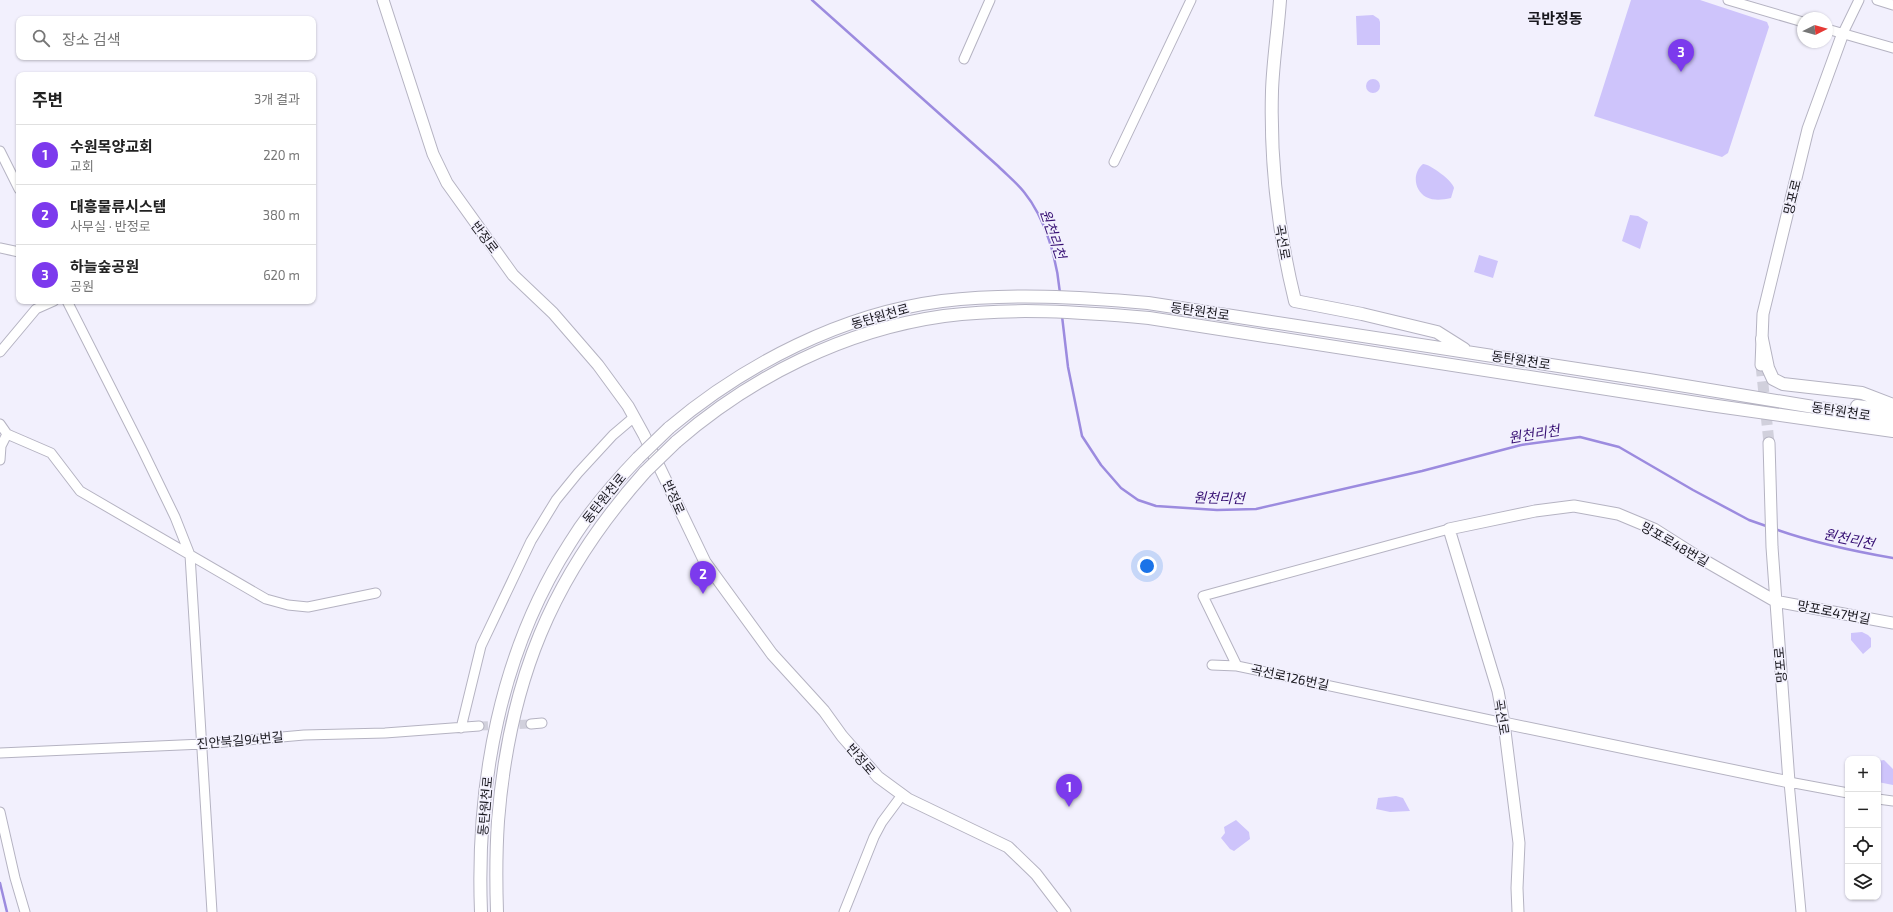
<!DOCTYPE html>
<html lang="ko">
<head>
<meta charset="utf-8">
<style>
  body { margin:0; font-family:"Exo 2","Noto Sans KR",sans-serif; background:#f6f6f6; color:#222 }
  .controls { position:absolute; right:12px; bottom:12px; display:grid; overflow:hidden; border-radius:8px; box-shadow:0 1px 3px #0004 }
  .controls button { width:36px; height:36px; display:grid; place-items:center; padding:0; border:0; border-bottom:1px solid #e0e0e0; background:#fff; color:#222; font:20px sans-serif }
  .compass { position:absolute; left:1797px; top:12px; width:36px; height:36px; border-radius:50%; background:#fff; box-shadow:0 1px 3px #0004; rotate:85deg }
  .you { position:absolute; left:1147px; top:566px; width:14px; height:14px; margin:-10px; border:3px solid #fff; border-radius:50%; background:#1a73e8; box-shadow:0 0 0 6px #1a73e833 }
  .badge { display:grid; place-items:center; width:26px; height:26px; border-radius:50%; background:#7c3aed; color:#fff; font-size:13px; font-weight:700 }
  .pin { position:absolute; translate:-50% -33px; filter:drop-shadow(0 1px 2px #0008) }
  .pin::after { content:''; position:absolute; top:21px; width:14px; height:12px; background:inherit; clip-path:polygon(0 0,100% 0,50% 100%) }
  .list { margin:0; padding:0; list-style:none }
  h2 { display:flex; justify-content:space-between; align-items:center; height:52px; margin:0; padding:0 16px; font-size:17px }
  h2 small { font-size:13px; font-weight:400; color:#767676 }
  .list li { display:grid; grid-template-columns:26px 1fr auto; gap:12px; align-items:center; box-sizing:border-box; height:60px; padding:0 16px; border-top:1px solid #e0e0e0 }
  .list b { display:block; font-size:15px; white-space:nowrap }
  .list p { margin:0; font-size:13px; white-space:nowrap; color:#767676 }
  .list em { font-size:13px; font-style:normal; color:#767676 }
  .icon { flex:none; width:22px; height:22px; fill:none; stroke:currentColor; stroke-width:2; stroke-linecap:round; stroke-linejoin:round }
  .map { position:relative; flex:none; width:1893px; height:912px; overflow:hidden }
  .search { position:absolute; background:#fff; box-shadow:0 1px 3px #0004; left:16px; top:16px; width:300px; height:44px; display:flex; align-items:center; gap:10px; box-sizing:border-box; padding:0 14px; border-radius:8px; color:#767676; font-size:15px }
  .panel { position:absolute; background:#fff; box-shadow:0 1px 3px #0004; left:16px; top:72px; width:300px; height:232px; border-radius:8px }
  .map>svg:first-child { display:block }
</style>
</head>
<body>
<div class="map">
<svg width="1893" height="912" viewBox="0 0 1893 912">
  <rect width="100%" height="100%" fill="#f2f0fd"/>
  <path fill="#cec4fb" d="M 1631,0 L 1700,0 L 1767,22 L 1769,27 L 1728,153 L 1722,157 L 1594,116 Z
    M 1373,15 L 1379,19 L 1380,22 L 1380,45 L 1357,45 L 1356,16 Z
    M1366 86a7 7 0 1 1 14 0a7 7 0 1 1-14 0Z
    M 1423,164 C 1430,164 1453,181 1454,188 L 1451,198 C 1442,200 1434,201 1426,197 C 1414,190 1412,173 1423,164 Z
    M 1630,215 L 1638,216 L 1648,222 L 1640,249 L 1622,241 Z
    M 1479,255 L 1498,261 L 1493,278 L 1474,272 Z
    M 1862,632 L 1868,635 L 1871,638 L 1871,647 L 1863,654 L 1851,640 L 1851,633 Z
    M 1884,760 L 1893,769 L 1893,785 L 1878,782 L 1878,761 Z
    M 1396,796 L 1403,798 L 1410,811 L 1390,812 L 1376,809 L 1378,798 Z
    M 1236,820 L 1249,832 L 1250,839 L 1234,851 L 1230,849 L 1221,838 L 1225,833 L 1224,827 Z"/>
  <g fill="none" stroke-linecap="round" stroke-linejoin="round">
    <path stroke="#9c8bdf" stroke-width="2.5" d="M 812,0 L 998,166 C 1007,175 1017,183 1024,192 C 1046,219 1057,260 1060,293
      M 1062,316 L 1068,367 L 1082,436 L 1101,465 L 1121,488 L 1138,500 L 1156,506 L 1217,510 L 1256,509 L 1422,471 L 1521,445 L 1580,437 L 1619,447 L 1693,490 L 1749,520 L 1769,527
      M 1775,529 C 1814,543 1853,551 1893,558
      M 0,883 L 7,912"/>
    <path stroke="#d1d0dc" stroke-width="9" stroke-dasharray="9 4.5" stroke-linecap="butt" d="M 479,726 L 531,724"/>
    <path stroke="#d1d0dc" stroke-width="11" stroke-dasharray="11 5.5" stroke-linecap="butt" d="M 1761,365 L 1769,443"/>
    <g stroke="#b5b3c2" stroke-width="11">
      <path id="minor" d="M 1728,0 L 1803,22
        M 1877,0 L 1893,5
        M 1827,29 L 1893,48
        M 1843,33 L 1859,0
        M 964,59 L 990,0
        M 0,151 L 19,189
        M 1114,162 L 1191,0
        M 0,248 L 19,252
        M 67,301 L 142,449 L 175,517 L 190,555 L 212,912
        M 0,352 L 36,309 L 54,301
        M 0,424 L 7,434 L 1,446 L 0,460
        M 7,434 L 51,453 L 80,491 L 266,599 L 288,605 L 308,607 L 376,593
        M 1449,529 L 1203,596 L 1237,666 L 1504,723
        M 1212,665 L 1237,666
        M 531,724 L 542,723
        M 461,728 L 481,646 L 531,541 L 556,500 L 578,473 L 613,435 L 633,418
        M 0,753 L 203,744 L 304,735 L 385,733 L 479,726
        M 1878,799 L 1893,801
        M 0,812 L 15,878 L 25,912
        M 844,912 L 874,837 L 882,822 L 902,795
        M 1801,912 L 1789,782 L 1848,793"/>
    </g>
    <g stroke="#b5b3c2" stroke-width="13">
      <path id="tertiary" d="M 383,0 L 433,154 L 447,183 L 513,275 L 553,313 L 598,365 L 628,406 L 644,435 L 705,562 L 772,654 L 824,711 L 842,736 L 878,777 L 908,799 L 1008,847 L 1036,874 L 1065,912
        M 1761,365 L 1763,314 L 1808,129 L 1843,33
        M 1504,723 L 1789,782 L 1772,547 L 1769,443
        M 1518,912 L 1517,888 L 1519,843 L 1504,723 L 1498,691 L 1449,529 L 1535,511 L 1574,506 L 1618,514 L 1654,529 L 1695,555 L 1775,601 L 1893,623"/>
    </g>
    <g stroke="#b5b3c2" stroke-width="14">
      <path id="secondary" d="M 1280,0 C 1278,30 1273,61 1272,91 C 1270,162 1278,232 1295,301 L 1362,314 L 1437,332 L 1464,349
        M 1762,339 L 1768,368 L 1773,379 L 1783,384 L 1862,393 L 1893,405
        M 1857,406 L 1893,411
        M 669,428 C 745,364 842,314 942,301 C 1011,293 1079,297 1148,303 L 1649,380 L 1893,420
        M 676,442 C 751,377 844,330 944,316 C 1012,307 1081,312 1149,318 L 1710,405 L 1893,431
        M 481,912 C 476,784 500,652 570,543 C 589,512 613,484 638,458
        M 497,912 C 496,882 496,851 498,821 C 509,682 551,577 645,472"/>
    </g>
    <use href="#minor" stroke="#fff" stroke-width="9"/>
    <use href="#tertiary" stroke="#fff" stroke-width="11"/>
    <use href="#secondary" stroke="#fff" stroke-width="12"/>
    <g stroke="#b5b3c2" stroke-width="14" stroke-linecap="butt">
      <path id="secondary-bridge" d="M 638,458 L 669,428
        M 645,472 L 676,442"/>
    </g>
    <use href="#secondary-bridge" stroke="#fff" stroke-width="12"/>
  </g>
  <g text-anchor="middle" stroke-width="3" stroke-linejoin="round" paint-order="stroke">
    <g font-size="13" fill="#19181e" stroke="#f2f0fd">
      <text transform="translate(1792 197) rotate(-76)" y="5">망포로</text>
      <text transform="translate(485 237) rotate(53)" y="5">반정로</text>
      <text transform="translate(1283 242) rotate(80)" y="5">곡선로</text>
      <text transform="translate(1200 311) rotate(8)" y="5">동탄원천로</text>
      <text transform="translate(880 316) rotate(-16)" y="5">동탄원천로</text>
      <text transform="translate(1521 360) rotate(9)" y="5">동탄원천로</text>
      <text transform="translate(1841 411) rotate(9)" y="5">동탄원천로</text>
      <text transform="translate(674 497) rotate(66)" y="5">반정로</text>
      <text transform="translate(604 498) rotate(-51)" y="5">동탄원천로</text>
      <text transform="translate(1675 544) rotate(30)" y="5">망포로48번길</text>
      <text transform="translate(1834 612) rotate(11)" y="5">망포로47번길</text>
      <text transform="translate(1780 665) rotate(-95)" y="5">망포로</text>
      <text transform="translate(1290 677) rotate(12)" y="5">곡선로126번길</text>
      <text transform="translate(1502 717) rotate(81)" y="5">곡선로</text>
      <text transform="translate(240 740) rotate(-5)" y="5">진안북길94번길</text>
      <text transform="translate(861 759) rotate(49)" y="5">반정로</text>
      <text transform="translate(485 806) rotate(-85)" y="5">동탄원천로</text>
    </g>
    <g font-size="14" font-style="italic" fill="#360f73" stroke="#f2f0fd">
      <text transform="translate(1053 234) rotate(71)" y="5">원천리천</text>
      <text transform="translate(1534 434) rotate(-9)" y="5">원천리천</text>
      <text transform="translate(1219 498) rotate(1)" y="5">원천리천</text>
      <text transform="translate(1849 539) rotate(12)" y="5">원천리천</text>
    </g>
    <g font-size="15" font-weight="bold" fill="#19181e" stroke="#f2f0fd">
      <text x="1555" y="24">곡반정동</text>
    </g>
  </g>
</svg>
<div class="controls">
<button>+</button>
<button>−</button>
<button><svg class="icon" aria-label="locate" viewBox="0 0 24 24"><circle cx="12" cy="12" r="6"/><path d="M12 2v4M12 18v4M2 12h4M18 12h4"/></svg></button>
<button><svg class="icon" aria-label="layers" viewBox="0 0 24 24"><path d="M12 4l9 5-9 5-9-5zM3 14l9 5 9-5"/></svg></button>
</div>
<svg class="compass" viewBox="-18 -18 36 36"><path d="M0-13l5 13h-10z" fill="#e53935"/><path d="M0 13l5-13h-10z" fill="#767676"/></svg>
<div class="you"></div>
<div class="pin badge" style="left:1069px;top:807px">1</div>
<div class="pin badge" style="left:703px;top:594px">2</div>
<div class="pin badge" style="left:1681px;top:72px">3</div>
<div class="search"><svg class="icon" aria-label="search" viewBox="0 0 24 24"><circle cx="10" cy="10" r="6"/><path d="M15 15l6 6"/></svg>장소 검색</div>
<section class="panel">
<h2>주변<small>3개 결과</small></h2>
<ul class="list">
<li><span class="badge">1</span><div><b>수원목양교회</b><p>교회</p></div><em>220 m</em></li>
<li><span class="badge">2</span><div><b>대흥물류시스템</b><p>사무실 · 반정로</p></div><em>380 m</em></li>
<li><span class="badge">3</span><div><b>하늘숲공원</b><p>공원</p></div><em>620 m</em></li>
</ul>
</section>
</div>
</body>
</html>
